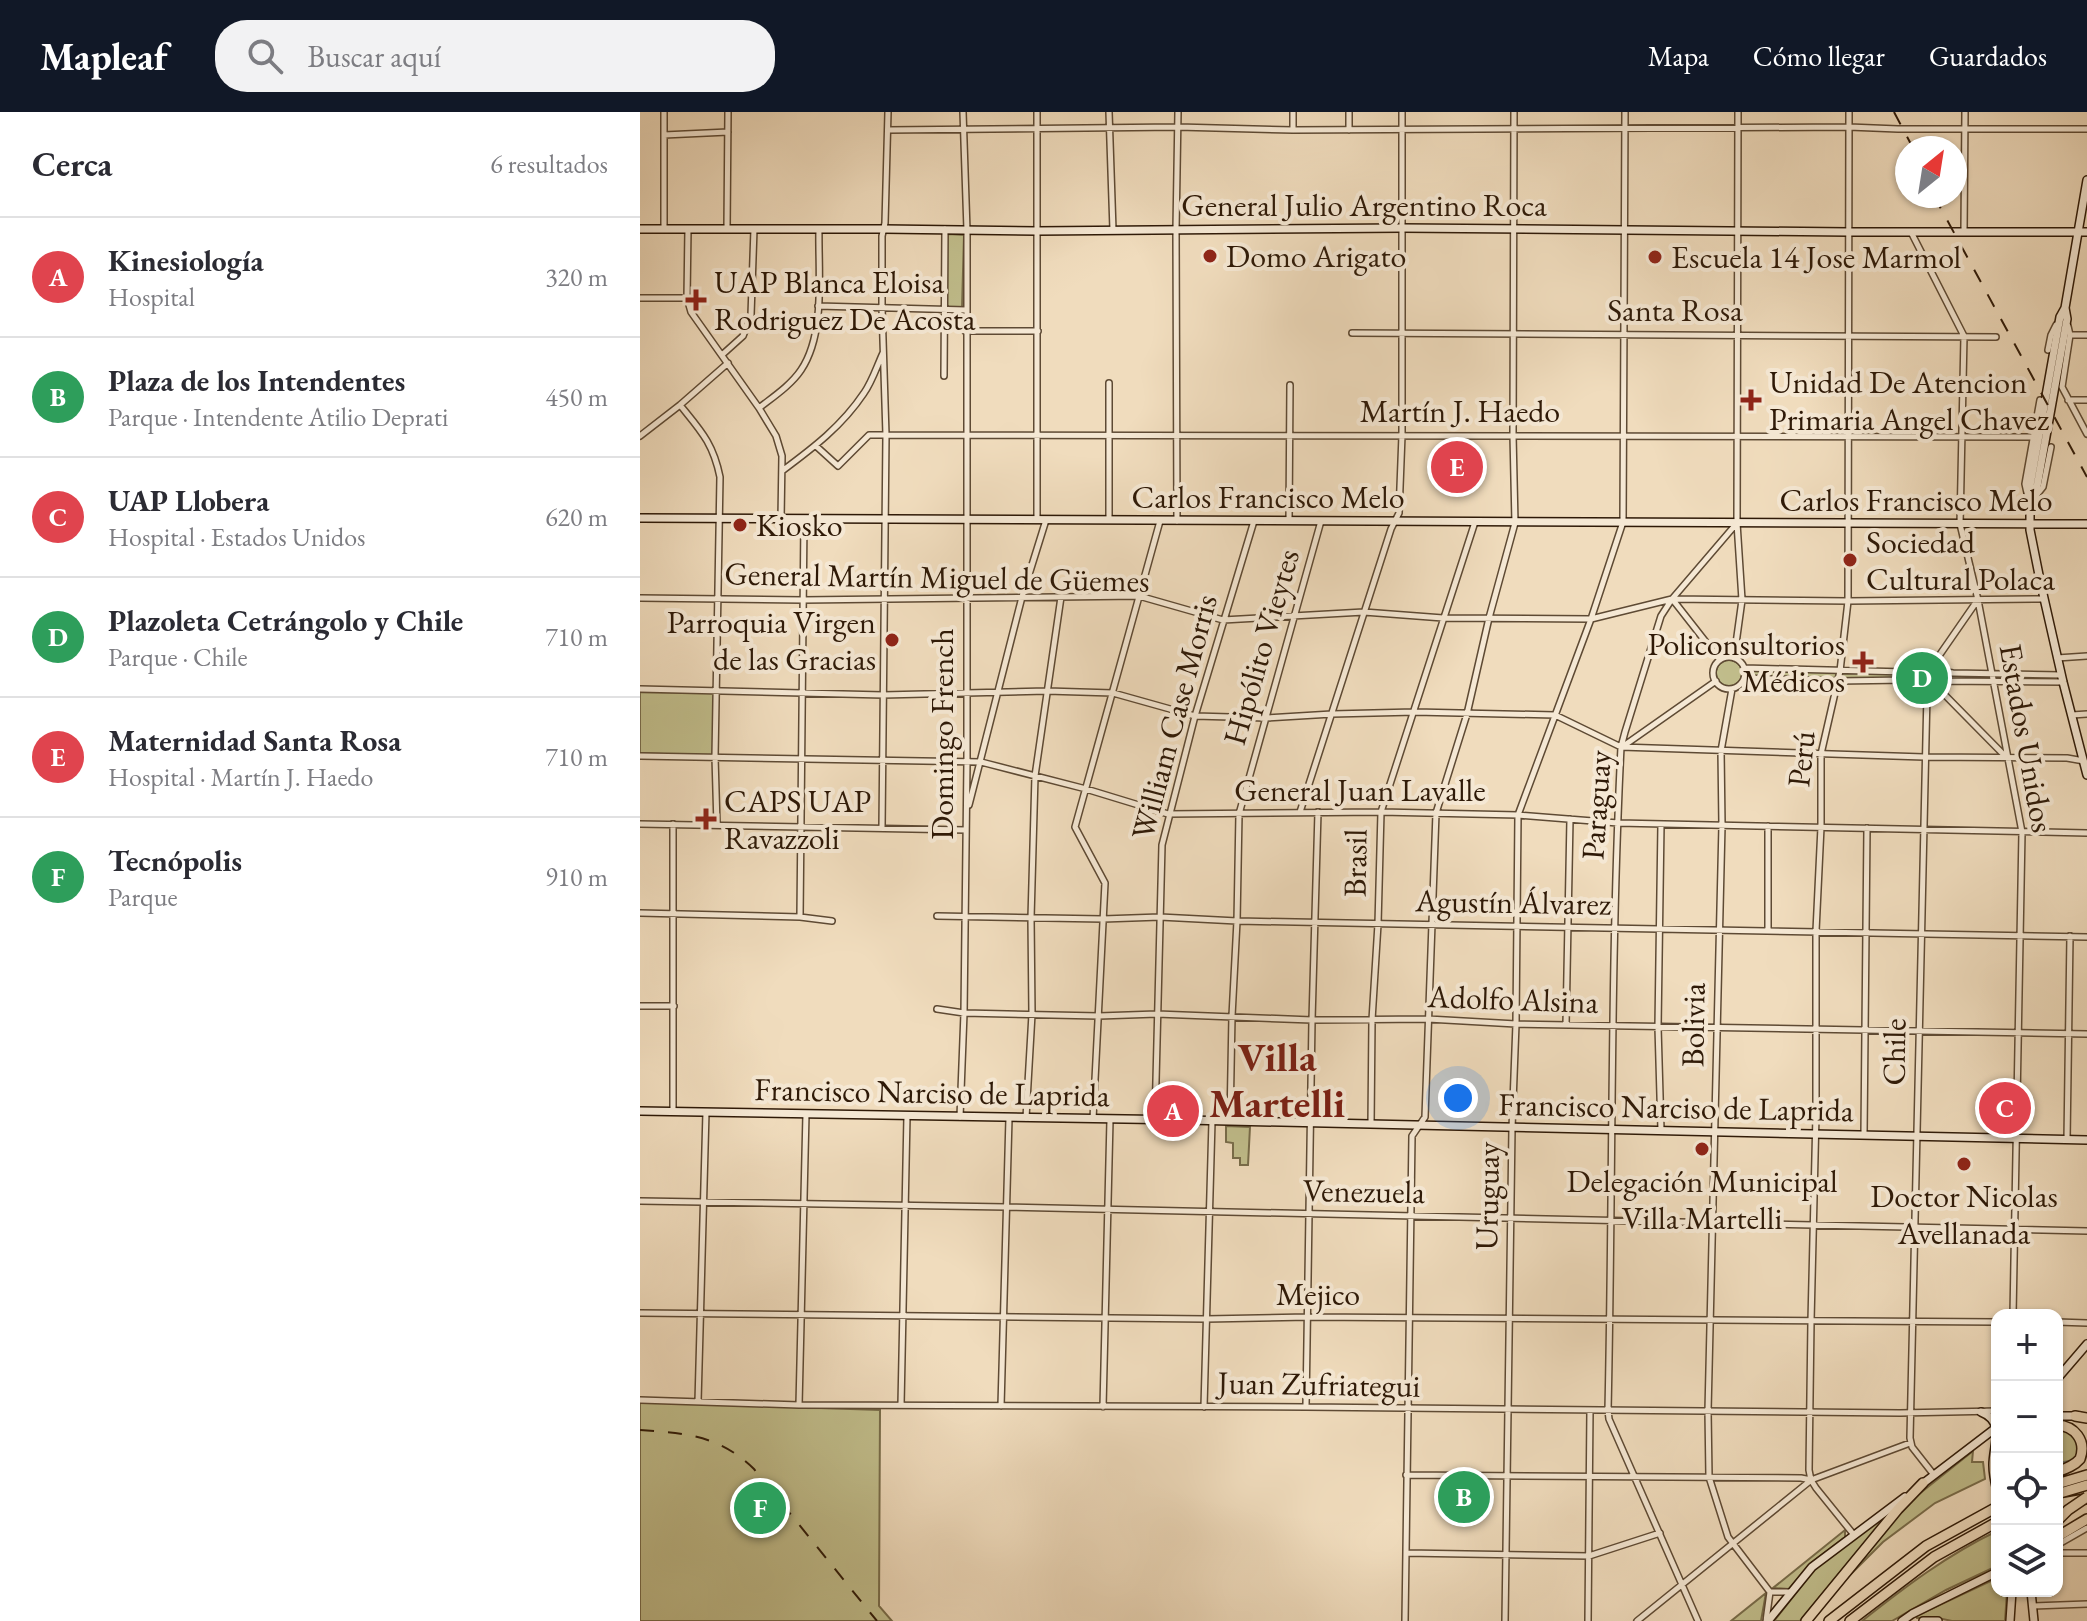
<!DOCTYPE html>
<html lang="es">
<head>
<meta charset="utf-8">
<style>
  body { margin:0; font-family:"EB Garamond",serif; background:#f2f2f3; color:#2b2b33 }
  .controls { position:absolute; right:24px; bottom:24px; display:grid; overflow:hidden; border-radius:16px; box-shadow:0 2px 6px #0004 }
  .controls button { width:72px; height:72px; display:grid; place-items:center; padding:0; border:0; border-bottom:2px solid #e1e1e2; background:#fff; color:#2b2b33; font:40px sans-serif }
  .compass { position:absolute; left:1255px; top:24px; width:72px; height:72px; border-radius:50%; background:#fff; box-shadow:0 2px 6px #0004; rotate:30deg }
  .you { position:absolute; left:818px; top:986px; width:28px; height:28px; margin:-20px; border:6px solid #fff; border-radius:50%; background:#1a73e8; box-shadow:0 0 0 12px #1a73e833 }
  .badge { display:grid; place-items:center; width:52px; height:52px; border-radius:50%; background:#111827; color:#fff; font-size:26px; font-weight:700 }
  .pin { position:absolute; translate:-50% -50%; border:4px solid #fff; box-shadow:0 2px 8px #0006 }
  .list { margin:0; padding:0; list-style:none }
  h2 { display:flex; justify-content:space-between; align-items:center; height:104px; margin:0; padding:0 32px; font-size:34px }
  h2 small { font-size:26px; font-weight:400; color:#7c7c81 }
  .list li { display:grid; grid-template-columns:52px 1fr auto; gap:24px; align-items:center; box-sizing:border-box; height:120px; padding:0 32px; border-top:2px solid #e1e1e2 }
  .list b { display:block; font-size:30px; white-space:nowrap }
  .list p { margin:0; font-size:26px; white-space:nowrap; color:#7c7c81 }
  .list em { font-size:26px; font-style:normal; color:#7c7c81 }
  .icon { flex:none; width:44px; height:44px; fill:none; stroke:currentColor; stroke-width:2; stroke-linecap:round; stroke-linejoin:round }
  .map { position:relative; flex:none; width:1447px; height:1509px; overflow:hidden }
  header { display:flex; align-items:center; gap:48px; box-sizing:border-box; height:112px; padding:0 40px; background:#111827; color:#fff }
  header strong { font-size:38px }
  nav { display:flex; gap:44px; margin-inline-start:auto; font-size:28px }
  .search { width:560px; height:72px; background:#f2f2f3; display:flex; align-items:center; gap:20px; box-sizing:border-box; padding:0 28px; border-radius:32px; color:#7c7c81; font-size:30px }
  main { display:flex }
  aside { flex:1; background:#fff }
  .map>svg:first-child { display:block }
</style>
</head>
<body>
<header>
<strong>Mapleaf</strong>
<div class="search"><svg class="icon" aria-label="search" viewBox="0 0 24 24"><circle cx="10" cy="10" r="6"/><path d="M15 15l6 6"/></svg>Buscar aquí</div>
<nav><a>Mapa</a><a>Cómo llegar</a><a>Guardados</a></nav>
</header>
<main>
<aside>
<h2>Cerca<small>6 resultados</small></h2>
<ul class="list">
<li><span class="badge" style="background:#e0444e">A</span><div><b>Kinesiología</b><p>Hospital</p></div><em>320 m</em></li>
<li><span class="badge" style="background:#2e9e5b">B</span><div><b>Plaza de los Intendentes</b><p>Parque · Intendente Atilio Deprati</p></div><em>450 m</em></li>
<li><span class="badge" style="background:#e0444e">C</span><div><b>UAP Llobera</b><p>Hospital · Estados Unidos</p></div><em>620 m</em></li>
<li><span class="badge" style="background:#2e9e5b">D</span><div><b>Plazoleta Cetrángolo y Chile</b><p>Parque · Chile</p></div><em>710 m</em></li>
<li><span class="badge" style="background:#e0444e">E</span><div><b>Maternidad Santa Rosa</b><p>Hospital · Martín J. Haedo</p></div><em>710 m</em></li>
<li><span class="badge" style="background:#2e9e5b">F</span><div><b>Tecnópolis</b><p>Parque</p></div><em>910 m</em></li>
</ul>
</aside>
<div class="map">
<svg width="1447" height="1509" viewBox="0 0 1447 1509">
  <rect width="100%" height="100%" fill="#f0dcbd"/>
  <filter id="stains"><feTurbulence type="fractalNoise" baseFrequency=".0025" numOctaves="4"/><feColorMatrix values="0 0 0 0 .2 0 0 0 0 .09 0 0 0 0 .02 0 0 0 .5 -.17"/></filter>
  <radialGradient id="worn" r=".72"><stop offset=".6" stop-color="#630" stop-opacity="0"/><stop offset="1" stop-color="#630" stop-opacity=".3"/></radialGradient>
  <path fill="#c1be8c" stroke="#786c4a" stroke-width="2" d="M 309,122 L 324,123 L 322,196 L 308,196 L 307,194 L 307,123 Z
    M1076 561a13 13 0 1 1 26 0a13 13 0 1 1-26 0Z
    M1268 564a15 15 0 1 1 30 0a15 15 0 1 1-30 0Z
    M 1104,556 L 1266,560 L 1266,568 L 1104,566 Z
    M 0,580 L 75,581 L 73,644 L 0,641 Z
    M 586,1014 L 610,1015 L 608,1053 L 600,1053 L 600,1046 L 593,1046 L 593,1031 L 586,1030 Z
    M 0,1290 L 240,1298 L 239,1494 L 252,1509 L 0,1509 Z
    M 1417,1316 L 1439,1324 L 1439,1346 L 1417,1357 Z
    M 1333,1339 L 1332,1350 L 1343,1350 L 1345,1367 L 1295,1391 L 1243,1430 L 1189,1484 L 1264,1394 Z
    M 811,1365 L 837,1365 L 837,1405 L 811,1406 Z
    M 1239,1407 L 1242,1410 L 1160,1509 L 1134,1509 L 1175,1457 Z
    M 1205,1418 L 1205,1425 L 1171,1451 L 1149,1477 L 1133,1476 Z
    M 1357,1419 L 1357,1454 L 1306,1478 L 1252,1509 L 1222,1509 C 1265,1475 1307,1443 1357,1419 Z
    M 1357,1466 L 1357,1479 L 1367,1479 L 1365,1509 L 1312,1509 L 1293,1505 L 1277,1506 L 1276,1504 Z
    M 1126,1481 L 1121,1509 L 1091,1509 Z"/>
  <g fill="none" stroke-linecap="round" stroke-linejoin="round">
    <path stroke="#717973" stroke-width="2" d="M 1417,1351 L 1430,1349"/>
    <g stroke="#5e4a34" stroke-width="8">
      <path id="street" d="M 24,0 L 24,117
        M 469,0 L 473,118
        M 653,0 L 653,18
        M 709,0 L 709,18
        M 1209,0 L 1208,489 L 1200,559 L 1181,642 L 1181,715 L 1176,819 L 1176,1003 L 1171,1209 L 1169,1358 L 1171,1368 L 1176,1376 L 1214,1423
        M 248,18 L 538,15 L 653,18 L 1209,15 L 1258,17 L 1447,17
        M 24,23 L 88,20
        M 87,116 L 88,0
        M 48,117 L 47,186 L 51,200 L 119,296 L 136,324 L 142,344 L 141,407
        M 1324,119 L 1325,0
        M 1271,120 L 1324,224 L 1320,412 L 1338,488 L 1382,720 L 1373,1203
        M 0,186 L 47,186
        M 178,194 L 326,198
        M 1428,214 L 1430,223 L 1422,275 L 1447,322
        M 325,219 L 398,219
        M 712,221 L 1356,225
        M 1430,223 L 1447,223
        M 1408,238 L 1411,223 L 1416,213
        M 83,242 L 103,224 L 111,203 L 114,117
        M 304,264 L 305,117
        M 469,271 L 469,408
        M 1428,288 L 1447,288
        M 40,293 C 61,319 73,331 80,365 L 75,645 L 77,713
        M 119,296 C 133,285 151,273 161,258 C 186,221 178,160 179,117
        M 0,324 L 40,293 L 88,251
        M 176,334 L 198,354 L 229,323 L 246,323 L 1394,325
        M 142,359 C 173,336 202,314 224,281 C 232,270 237,254 243,241
        M 1387,381 L 1385,372 L 1400,288
        M 1395,385 L 1403,375 L 1411,335
        M 397,407 L 397,0
        M 537,409 L 536,117 L 538,0
        M 649,409 L 650,273
        M 0,486 L 163,488 L 499,484 L 583,508 L 724,500 L 803,506 L 951,507 L 1032,487 L 1208,489 L 1404,487
        M 1033,488 L 1080,548
        M1073 561a16 16 0 1 1 32 0a16 16 0 1 1-32 0Z
        M 1094,546 L 1102,488 L 1097,411 L 1098,0
        M 1417,546 L 1447,544
        M1266 564a17 17 0 1 1 34 0a17 17 0 1 1-34 0Z
        M 1294,551 L 1337,489
        M 1104,556 L 1266,560
        M 1300,559 L 1313,561 L 1421,563
        M 1104,566 L 1198,569 L 1266,568
        M 1300,569 L 1423,570
        M 1297,575 L 1366,645
        M 0,577 L 243,583 L 407,579 L 473,581 L 555,604 L 626,606 L 692,602 L 775,600 L 915,603 L 981,635 L 1284,645 L 1427,646 L 1444,649
        M 1092,577 L 1081,639 L 1082,713 L 1068,1299 L 1069,1365 L 1088,1425 L 1130,1480 L 1126,1509
        M 1287,582 L 1270,1326 L 1272,1335 L 1294,1363
        M 1432,603 L 1447,602
        M 982,635 L 1076,569
        M 0,644 L 341,650 L 446,677 L 528,702 L 741,700 L 878,703 L 978,711 L 1447,721
        M 329,693 L 382,485 L 406,408
        M 660,700 L 751,417 L 759,401 L 762,323 L 762,0
        M 0,712 L 326,718
        M 242,716 L 246,323 L 242,196 L 242,124 L 245,111 L 248,0
        M 0,801 L 160,805 L 192,809
        M 297,804 L 463,807 L 520,805 L 597,809 L 1447,825
        M 160,805 L 164,407
        M 1128,818 L 1128,714
        M 0,894 L 34,894
        M 297,897 L 324,901 L 459,904 L 517,902 L 672,908 L 788,907 L 876,912 L 1447,922
        M 926,913 L 930,707
        M 33,999 L 33,712
        M 320,1005 L 324,901 L 327,650 L 327,118 L 323,0
        M 386,1006 L 392,902 L 391,806 L 395,664 L 421,485
        M 453,1007 L 465,771 L 435,715 L 520,409
        M 515,1008 L 522,733 L 555,604 L 614,409
        M 590,1009 L 592,904 L 597,809 L 599,702 L 681,409
        M 731,1012 L 732,908 L 738,812 L 741,700 L 835,410
        M 1021,1018 L 1018,915 L 1021,712
        M 1224,1022 L 1227,716
        M 1427,1028 L 1430,824
        M 0,1089 L 366,1095 L 1447,1119
        M 0,1201 L 566,1207 L 668,1205 L 1357,1210
        M 1417,1210 L 1447,1211
        M 0,1288 L 159,1293 L 666,1295 L 1260,1301 L 1357,1299
        M 58,1290 L 66,1000
        M 159,1293 L 166,1002
        M 261,1293 L 267,1004
        M 361,1294 L 369,1006
        M 666,1294 L 672,908 L 678,700
        M 463,1295 L 470,1008
        M 564,1295 L 572,1009
        M 766,1363 L 1161,1366 L 1171,1368 L 1270,1331
        M 1417,1433 L 1447,1416
        M 766,1441 L 949,1444 L 1020,1421
        M 1417,1441 L 1447,1441
        M 1130,1480 L 1151,1480
        M 1393,1494 L 1447,1492
        M 765,1509 L 772,1024 L 785,1005 L 796,701 L 827,602 L 849,506 L 875,411 L 873,323 L 874,0
        M 865,1509 L 872,1016 L 876,912 L 878,703 L 951,507 L 983,410 L 985,0
        M 948,1509 L 950,1298
        M 997,1509 L 1170,1369
        M 1058,1509 L 969,1307 L 968,1298 C 973,1077 970,856 981,635 L 985,620 L 1021,504 L 1032,487 L 1097,411"/>
    </g>
    <g stroke="#2e1907" stroke-width="10">
      <path id="secondary" d="M 1447,68 L 1425,196 L 1420,205 L 1388,385 L 1390,393 L 1390,418 L 1401,473 L 1423,570 L 1447,663
        M 0,117 L 244,117 L 397,119 L 762,116 L 1209,120 L 1447,120
        M 1390,393 L 1395,386 L 1427,207 L 1425,196
        M 0,406 L 1447,412
        M 0,999 L 547,1008 L 1447,1028
        M 1417,1267 L 1447,1232
        M 1341,1300 C 1366,1310 1353,1332 1353,1353 C 1353,1362 1355,1371 1357,1379
        M 1417,1304 L 1439,1304
        M 1281,1373 L 1357,1315
        M 1391,1479 L 1394,1509
        M 1128,1509 L 1172,1455 L 1265,1385
        M 1262,1509 L 1272,1502 L 1357,1460
        M 1283,1509 L 1298,1509
        M 1370,1509 L 1372,1479"/>
    </g>
    <g stroke="#2e1907" stroke-width="12">
      <path id="highway" d="M 1435,1304 L 1447,1306
        M 1417,1313 C 1434,1314 1447,1328 1440,1347 C 1434,1354 1425,1357 1417,1360
        M 1417,1372 L 1447,1363
        M 1417,1382 L 1447,1373
        M 1417,1392 L 1445,1387
        M 1417,1425 L 1447,1407
        M 1166,1509 L 1258,1397 L 1283,1371
        M 1189,1509 L 1286,1434 L 1357,1395
        M 1210,1509 L 1294,1445 L 1357,1410"/>
    </g>
    <use href="#street" stroke="#f5e8d4" stroke-width="5"/>
    <use href="#secondary" stroke="#f5e8d4" stroke-width="7"/>
    <use href="#highway" stroke="#f0dcbd" stroke-width="9"/>
    <path stroke="#2e1907" stroke-width="2" stroke-dasharray="14 14" stroke-linecap="butt" d="M 1254,0 L 1273,36
      M 1294,84 L 1447,365
      M 0,1318 C 45,1321 79,1323 114,1357 L 237,1509"/>
    <g stroke="#2e1907" stroke-width="12" stroke-linecap="butt">
      <path id="highway-bridge" d="M 1417,1409 L 1428,1398 L 1447,1385"/>
    </g>
    <use href="#highway-bridge" stroke="#f0dcbd" stroke-width="9"/>
  </g>
  <g fill="#8f2418" stroke="#f5e8d4" stroke-width="3">
    <circle cx="570" cy="144" r="8"/>
    <circle cx="1015" cy="145" r="8"/>
    <path d="M52 176h8v8h8v8h-8v8h-8v-8h-8v-8h8z"/>
    <path d="M1107 276h8v8h8v8h-8v8h-8v-8h-8v-8h8z"/>
    <circle cx="100" cy="413" r="8"/>
    <circle cx="1210" cy="448" r="8"/>
    <circle cx="252" cy="528" r="8"/>
    <path d="M1219 538h8v8h8v8h-8v8h-8v-8h-8v-8h8z"/>
    <path d="M62 695h8v8h8v8h-8v8h-8v-8h-8v-8h8z"/>
    <circle cx="1062" cy="1037" r="8"/>
    <circle cx="1324" cy="1052" r="8"/>
  </g>
  <g text-anchor="middle" stroke-width="8" stroke-linejoin="round" paint-order="stroke">
    <g font-size="32" fill="#2e1907" stroke="#f5e8d4">
      <text x="724" y="104">General Julio Argentino Roca</text>
      <text x="1035" y="209">Santa Rosa</text>
      <text x="820" y="310">Martín J. Haedo</text>
      <text x="628" y="396">Carlos Francisco Melo</text>
      <text x="1276" y="399">Carlos Francisco Melo</text>
      <text transform="translate(297 465) rotate(1)" y="11">General Martín Miguel de Güemes</text>
      <text transform="translate(621 535) rotate(-74)" y="11">Hipólito Vieytes</text>
      <text transform="translate(534 605) rotate(-75)" y="11">William Case Morris</text>
      <text transform="translate(302 622) rotate(-90)" y="11">Domingo French</text>
      <text transform="translate(1387 626) rotate(80)" y="11">Estados Unidos</text>
      <text transform="translate(1161 647) rotate(-84)" y="11">Perú</text>
      <text x="720" y="689">General Juan Lavalle</text>
      <text transform="translate(956 693) rotate(-86)" y="11">Paraguay</text>
      <text transform="translate(715 751) rotate(-89)" y="11">Brasil</text>
      <text transform="translate(873 790) rotate(1)" y="11">Agustín Álvarez</text>
      <text transform="translate(873 887) rotate(2)" y="11">Adolfo Alsina</text>
      <text transform="translate(1053 913) rotate(-89)" y="11">Bolivia</text>
      <text transform="translate(1254 940) rotate(-89)" y="11">Chile</text>
      <text transform="translate(292 980) rotate(1)" y="11">Francisco Narciso de Laprida</text>
      <text transform="translate(1036 995) rotate(1)" y="11">Francisco Narciso de Laprida</text>
      <text transform="translate(724 1079) rotate(1)" y="11">Venezuela</text>
      <text transform="translate(847 1084) rotate(-89)" y="11">Uruguay</text>
      <text x="678" y="1193">Mejico</text>
      <text transform="translate(679 1272) rotate(1)" y="11">Juan Zufriategui</text>
    </g>
    <g font-size="32" fill="#2e1907" stroke="#f5e8d4" text-anchor="start">
      <text x="586" y="155">Domo Arigato</text>
      <text x="1031" y="156">Escuela 14 Jose Marmol</text>
      <text x="74" y="181">UAP Blanca Eloisa<tspan x="74" dy="37">Rodriguez De Acosta</tspan></text>
      <text x="1129" y="281">Unidad De Atencion<tspan x="1129" dy="37">Primaria Angel Chavez</tspan></text>
      <text x="116" y="424">Kiosko</text>
      <text x="1226" y="441">Sociedad<tspan x="1226" dy="37">Cultural Polaca</tspan></text>
      <text x="236" y="521" text-anchor="end">Parroquia Virgen<tspan x="236" dy="37">de las Gracias</tspan></text>
      <text x="1205" y="543" text-anchor="end">Policonsultorios<tspan x="1205" dy="37">Médicos</tspan></text>
      <text x="84" y="700">CAPS UAP<tspan x="84" dy="37">Ravazzoli</tspan></text>
      <text x="1062" y="1080" text-anchor="middle">Delegación Municipal<tspan x="1062" dy="37">Villa Martelli</tspan></text>
      <text x="1324" y="1095" text-anchor="middle">Doctor Nicolas<tspan x="1324" dy="37">Avellanada</tspan></text>
    </g>
    <g font-size="40" font-weight="bold" fill="#7a1f14" stroke="#f5e8d4">
      <text x="637" y="959">Villa<tspan x="637" dy="46">Martelli</tspan></text>
    </g>
  </g>
  <rect width="100%" height="100%" filter="url(#stains)"/>
  <rect width="100%" height="100%" fill="url(#worn)"/>
</svg>
<div class="controls">
<button>+</button>
<button>−</button>
<button><svg class="icon" aria-label="locate" viewBox="0 0 24 24"><circle cx="12" cy="12" r="6"/><path d="M12 2v4M12 18v4M2 12h4M18 12h4"/></svg></button>
<button><svg class="icon" aria-label="layers" viewBox="0 0 24 24"><path d="M12 4l9 5-9 5-9-5zM3 14l9 5 9-5"/></svg></button>
</div>
<svg class="compass" viewBox="-18 -18 36 36"><path d="M0-13l5 13h-10z" fill="#e53935"/><path d="M0 13l5-13h-10z" fill="#7c7c81"/></svg>
<div class="you"></div>
<div class="pin badge" style="left:533px;top:999px;background:#e0444e">A</div>
<div class="pin badge" style="left:824px;top:1385px;background:#2e9e5b">B</div>
<div class="pin badge" style="left:1365px;top:996px;background:#e0444e">C</div>
<div class="pin badge" style="left:1282px;top:566px;background:#2e9e5b">D</div>
<div class="pin badge" style="left:817px;top:355px;background:#e0444e">E</div>
<div class="pin badge" style="left:120px;top:1396px;background:#2e9e5b">F</div>
</div>
</main>
</body>
</html>
